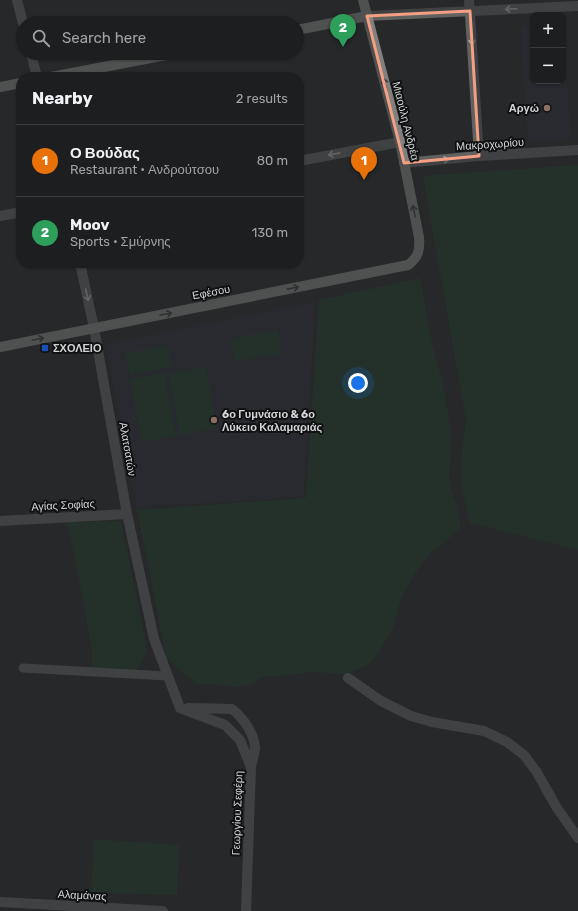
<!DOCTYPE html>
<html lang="en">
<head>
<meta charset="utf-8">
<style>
  body { margin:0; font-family:Rubik,sans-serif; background:#252729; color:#f1f3f6 }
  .controls { position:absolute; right:12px; top:12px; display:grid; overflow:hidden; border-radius:8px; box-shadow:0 1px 3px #0004 }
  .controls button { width:36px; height:36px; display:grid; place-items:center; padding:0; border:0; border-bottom:1px solid #3b3c3e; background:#1d1e20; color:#f1f3f6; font:20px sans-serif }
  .you { position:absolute; left:358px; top:383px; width:14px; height:14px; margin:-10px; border:3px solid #fff; border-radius:50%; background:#1a73e8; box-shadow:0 0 0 6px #1a73e833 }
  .badge { display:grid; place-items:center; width:26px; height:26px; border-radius:50%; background:#f39f84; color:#fff; font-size:13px; font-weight:700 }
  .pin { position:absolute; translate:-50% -33px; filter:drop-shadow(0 1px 2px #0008) }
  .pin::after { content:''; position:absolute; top:21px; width:14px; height:12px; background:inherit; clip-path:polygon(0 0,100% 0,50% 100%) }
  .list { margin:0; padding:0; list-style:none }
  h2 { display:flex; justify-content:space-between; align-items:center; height:52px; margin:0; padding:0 16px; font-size:17px }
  h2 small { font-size:13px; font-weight:400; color:#a0a2a5 }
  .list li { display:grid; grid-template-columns:26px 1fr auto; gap:12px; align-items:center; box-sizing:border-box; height:72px; padding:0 16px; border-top:1px solid #3b3c3e }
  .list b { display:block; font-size:15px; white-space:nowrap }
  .list p { margin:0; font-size:13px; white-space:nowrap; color:#a0a2a5 }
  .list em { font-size:13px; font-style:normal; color:#a0a2a5 }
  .icon { flex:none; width:22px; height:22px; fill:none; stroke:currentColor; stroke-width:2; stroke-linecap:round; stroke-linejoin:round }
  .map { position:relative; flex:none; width:578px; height:911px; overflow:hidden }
  .search { position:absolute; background:#1d1e20; box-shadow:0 1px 3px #0004; left:16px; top:16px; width:288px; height:44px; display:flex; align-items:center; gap:10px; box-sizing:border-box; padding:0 14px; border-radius:22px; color:#a0a2a5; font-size:15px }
  .panel { position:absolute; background:#1d1e20; box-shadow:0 1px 3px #0004; left:16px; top:72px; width:288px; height:196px; border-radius:16px }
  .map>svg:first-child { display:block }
</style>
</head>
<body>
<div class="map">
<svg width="578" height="911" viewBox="0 0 578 911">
  <rect width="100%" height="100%" fill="#27282a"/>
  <path fill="#2c2e36" d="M 563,23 L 571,139 L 528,142 L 521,26 L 533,25 L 533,81 L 563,81 Z
    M 315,302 L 303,497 L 136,507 L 106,344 Z"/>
  <path fill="#233c2a" d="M 578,165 L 578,550 L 470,523 L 461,485 L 462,452 L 466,419 L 423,176 Z
    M 420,278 L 432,344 L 443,384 L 450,426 L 451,443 L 449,481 L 457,506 L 461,527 L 453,535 L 427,556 L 414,575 L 401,599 L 393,627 L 379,652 L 366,666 L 346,674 L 313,672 L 264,677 L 251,684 L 235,687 L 214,684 L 197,684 L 178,669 L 166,657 L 137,510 L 306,498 L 319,300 Z
    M 277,330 L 282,353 L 235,362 L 231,339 Z
    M 167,345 L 172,366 L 130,375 L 125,354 Z
    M 206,367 L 217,428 L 180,435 L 169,374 Z
    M 164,373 L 176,436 L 142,442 L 130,379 Z
    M 121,521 L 147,650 L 142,662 L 135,671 L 95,668 L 92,667 L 92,650 L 76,563 L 67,522 Z
    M 94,839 L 179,845 L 177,895 L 91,893 Z"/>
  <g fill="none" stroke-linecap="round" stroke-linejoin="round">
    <path stroke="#616160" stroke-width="9" d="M 23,668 L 167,676"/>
    <path stroke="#616160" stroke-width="10" d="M 17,0 L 23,23
      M 469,0 L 479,156
      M 367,16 L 578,6
      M 31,53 L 37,77
      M 299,161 L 400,142
      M 404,163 L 479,156 L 578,150
      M 0,216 L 21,212
      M 80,263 L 94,328 L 127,514 L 154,639 L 180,708 L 225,725 L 240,740 L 251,767 L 246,911
      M 0,521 L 127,514
      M 348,678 L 381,701 L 411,716 L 432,722 L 484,731 L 507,742 L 524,755 L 536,771 L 557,808 L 578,838
      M 188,708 L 232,709 C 244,719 253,731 255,747 C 255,753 252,761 251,767
      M 0,902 L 163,911"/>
    <path stroke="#81807f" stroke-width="10" d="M 297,30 L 367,16
      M 51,77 L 177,53
      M 0,87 L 21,83
      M 0,347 L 408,265 C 419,257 420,249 419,237 L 400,142 L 363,0"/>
  </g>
  <defs><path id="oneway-shaft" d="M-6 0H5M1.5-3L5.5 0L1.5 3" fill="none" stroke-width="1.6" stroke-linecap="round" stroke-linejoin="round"/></defs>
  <g stroke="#abacad">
    <use href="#oneway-shaft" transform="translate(511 9) rotate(177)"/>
    <use href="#oneway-shaft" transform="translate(472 39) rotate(87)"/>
    <use href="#oneway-shaft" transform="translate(334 154) rotate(170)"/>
    <use href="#oneway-shaft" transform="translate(443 160) rotate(-5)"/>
    <use href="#oneway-shaft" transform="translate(87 295) rotate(77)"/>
  </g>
  <g stroke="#3d3d3e">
    <use href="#oneway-shaft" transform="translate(385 84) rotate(-105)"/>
    <use href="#oneway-shaft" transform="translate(414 211) rotate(-101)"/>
    <use href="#oneway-shaft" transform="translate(293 288) rotate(-11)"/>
    <use href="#oneway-shaft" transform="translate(166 314) rotate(-11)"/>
    <use href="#oneway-shaft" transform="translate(38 339) rotate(-12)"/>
  </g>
  <path d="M0 0H578V911H0ZM 470,11 L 479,156 L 404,163 L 367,16 Z" fill="#27282a" fill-opacity=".55" fill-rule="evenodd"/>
  <path fill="none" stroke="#f39f84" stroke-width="3" stroke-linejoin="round" d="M 470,11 L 479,156 L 404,163 L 367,16 Z"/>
  <g fill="#8d6e63" stroke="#101112" stroke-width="1.5">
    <circle cx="547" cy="108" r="4"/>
    <circle cx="214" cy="420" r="4"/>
  </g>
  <rect fill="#1a4fb4" stroke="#101112" stroke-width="1.5" x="41" y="344" width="8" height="8" rx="2"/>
  <g text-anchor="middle" stroke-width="4" stroke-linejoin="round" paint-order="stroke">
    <g font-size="11" font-weight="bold" fill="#d3d4d6" stroke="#101112" text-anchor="start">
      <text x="539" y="112" text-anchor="end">Αργώ</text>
      <text x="53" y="352">ΣΧΟΛΕΙΟ</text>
      <text x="222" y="418">6ο Γυμνάσιο &amp; 6ο<tspan x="222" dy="13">Λύκειο Καλαμαριάς</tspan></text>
    </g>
    <g font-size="11" fill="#d3d4d6" stroke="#101112">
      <text transform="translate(406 121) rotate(76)" y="4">Μιαούλη Ανδρέα</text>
      <text transform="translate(490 144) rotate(-4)" y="4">Μακροχωρίου</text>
      <text transform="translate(211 292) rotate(-11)" y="4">Εφέσου</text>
      <text transform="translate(128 449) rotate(80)" y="4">Αλατσατών</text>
      <text transform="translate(63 505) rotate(-3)" y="4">Αγίας Σοφίας</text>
      <text transform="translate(237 813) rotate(-88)" y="4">Γεωργίου Σεφέρη</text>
      <text transform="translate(82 895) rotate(3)" y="4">Αλαμάνας</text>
    </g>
  </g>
</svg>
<div class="controls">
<button>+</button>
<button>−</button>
</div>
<div class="you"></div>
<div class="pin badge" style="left:364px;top:180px;background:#e8710a">1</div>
<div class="pin badge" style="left:343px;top:47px;background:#2e9e5b">2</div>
<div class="search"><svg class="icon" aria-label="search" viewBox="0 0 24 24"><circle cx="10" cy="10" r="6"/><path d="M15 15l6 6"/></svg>Search here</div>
<section class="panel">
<h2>Nearby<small>2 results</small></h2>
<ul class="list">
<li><span class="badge" style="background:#e8710a">1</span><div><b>Ο Βούδας</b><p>Restaurant · Ανδρούτσου</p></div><em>80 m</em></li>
<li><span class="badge" style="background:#2e9e5b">2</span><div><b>Moov</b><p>Sports · Σμύρνης</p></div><em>130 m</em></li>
</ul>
</section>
</div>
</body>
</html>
